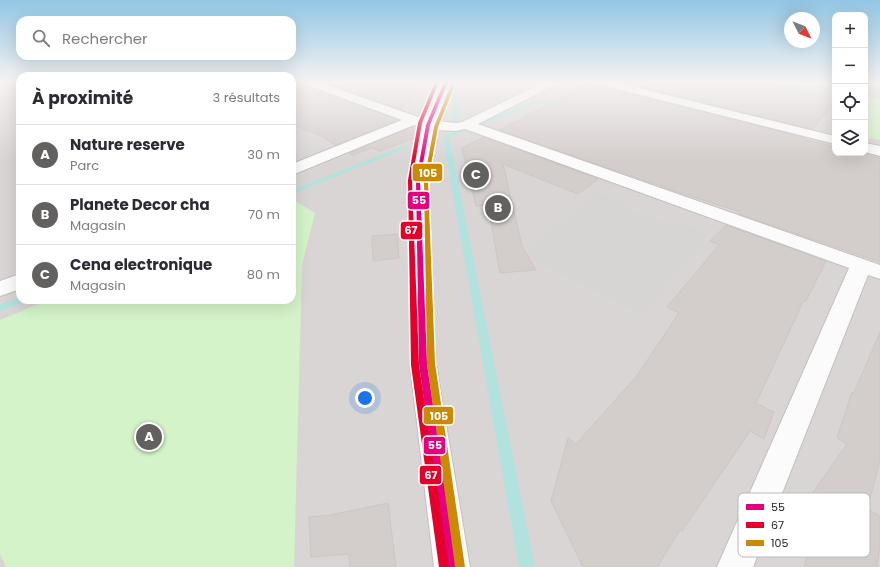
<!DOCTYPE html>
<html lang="fr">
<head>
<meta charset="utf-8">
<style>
  body { margin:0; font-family:Poppins,sans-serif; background:#f2f2f3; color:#2b2b33 }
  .controls { position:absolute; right:12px; top:12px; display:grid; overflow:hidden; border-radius:8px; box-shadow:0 4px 16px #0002 }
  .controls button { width:36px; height:36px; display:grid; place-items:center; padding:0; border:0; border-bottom:1px solid #e1e1e2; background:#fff; color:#2b2b33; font:20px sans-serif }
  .compass { position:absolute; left:784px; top:12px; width:36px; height:36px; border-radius:50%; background:#fff; box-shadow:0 4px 16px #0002; rotate:132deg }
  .you { position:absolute; left:365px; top:398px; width:14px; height:14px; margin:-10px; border:3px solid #fff; border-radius:50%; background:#1a73e8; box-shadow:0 0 0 6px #1a73e833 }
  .badge { display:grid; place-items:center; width:26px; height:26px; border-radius:50%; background:#636160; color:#fff; font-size:13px; font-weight:700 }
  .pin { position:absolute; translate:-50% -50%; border:2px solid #fff; box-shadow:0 1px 4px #0006 }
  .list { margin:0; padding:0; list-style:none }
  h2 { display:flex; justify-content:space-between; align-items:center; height:52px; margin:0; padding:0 16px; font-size:17px }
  h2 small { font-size:13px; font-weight:400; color:#7c7c81 }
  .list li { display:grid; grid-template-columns:26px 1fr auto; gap:12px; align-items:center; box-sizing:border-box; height:60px; padding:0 16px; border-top:1px solid #e1e1e2 }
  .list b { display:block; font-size:15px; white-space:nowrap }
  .list p { margin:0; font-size:13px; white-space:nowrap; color:#7c7c81 }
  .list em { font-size:13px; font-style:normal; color:#7c7c81 }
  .icon { flex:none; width:22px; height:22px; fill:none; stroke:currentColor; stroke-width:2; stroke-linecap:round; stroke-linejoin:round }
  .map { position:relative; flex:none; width:880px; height:567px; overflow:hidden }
  .search { position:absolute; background:#fff; box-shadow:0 4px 16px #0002; left:16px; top:16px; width:280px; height:44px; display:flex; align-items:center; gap:10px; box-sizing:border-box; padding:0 14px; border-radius:12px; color:#7c7c81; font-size:15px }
  .panel { position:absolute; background:#fff; box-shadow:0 4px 16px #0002; left:16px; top:72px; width:280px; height:232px; border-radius:12px }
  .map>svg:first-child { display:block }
</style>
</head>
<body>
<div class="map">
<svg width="880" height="567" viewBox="0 0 880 567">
  <rect width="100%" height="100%" fill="#eae5e2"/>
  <path fill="#d9d5d4" d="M 0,82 L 20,82 L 20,300 L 292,300 L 292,82 L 835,82 L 835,153 L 865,153 L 865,82 L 880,82 L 880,567 L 0,567 Z"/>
  <path fill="#d7d5d4" d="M 598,193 L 624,202 L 620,206 L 673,226 L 679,222 L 709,234 L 642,315 L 523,255 Z"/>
  <path fill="#d4f3c9" d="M 865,96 L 880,99 L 880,140 L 865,137 Z
    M 292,199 L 315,213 L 302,265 L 294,567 L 6,567 L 0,554 L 0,320 L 48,300 L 292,300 Z"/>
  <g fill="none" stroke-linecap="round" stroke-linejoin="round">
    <path fill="#b1e2de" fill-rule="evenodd" d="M 459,82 L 463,82 L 458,89 L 459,130 L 533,102 L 567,98 L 570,100 L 567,102 L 536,104 L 449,138 L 535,567 L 519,567 L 443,137 L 453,132 L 454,89 Z
      M 774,86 L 835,88 L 835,90 L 772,88 L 772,87 Z
      M 865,90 L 880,91 L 880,93 L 865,92 Z
      M 648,94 L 650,95 L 650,97 L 629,98 L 626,96 L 629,94 Z
      M 404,146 L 409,147 L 292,194 L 292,190 Z
      M 20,297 L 20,300 L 25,300 L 23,302 L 0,311 L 0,304 Z"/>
  </g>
  <path fill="#d3cdcb" stroke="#cdc6c3" d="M 292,82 L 301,82 L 303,85 L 396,119 L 395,121 L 335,145 L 321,136 L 292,124 Z
    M 322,82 L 420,82 L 402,110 Z
    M 589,82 L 594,82 L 597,85 L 804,138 L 803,139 L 835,147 L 835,153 L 859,153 L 880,158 L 880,262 L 738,214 L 740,212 L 675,191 L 499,130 L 550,104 Z
    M 619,82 L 761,82 L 835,98 L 835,103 L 812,129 Z
    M 412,127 L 419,130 L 417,137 L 380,151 L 372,148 L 353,155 L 349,153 Z
    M 484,137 L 598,179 L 578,194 L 503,164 L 522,246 L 536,270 L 500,273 L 488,205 L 476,206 L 462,148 Z
    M 726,225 L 826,261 L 806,301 L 804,300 L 756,403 L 774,412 L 764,439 L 750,431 L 682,531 L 680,530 L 657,567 L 583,567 L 551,501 L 568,438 L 576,444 L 636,377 L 679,313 L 667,307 L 719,245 L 710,241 Z
    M 397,234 L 399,258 L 373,261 L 372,236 Z
    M 880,332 L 880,461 L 867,509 L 880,516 L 880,544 L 877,567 L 804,567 L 811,544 L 792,531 L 804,505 L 847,444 L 837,438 L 852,392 L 854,393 Z
    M 388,503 L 396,567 L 350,567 L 349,554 L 311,557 L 309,517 L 330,515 Z"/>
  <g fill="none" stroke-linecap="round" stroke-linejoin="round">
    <g stroke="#c2c0be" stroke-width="2">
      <path id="minor" d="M 302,82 L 318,82 L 424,119 L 440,82 L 452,82 L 436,121 L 456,123 L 462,122 L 545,82 L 559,82 L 557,84 L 478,124 L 880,265 L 880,279 L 868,275 L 753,567 L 717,567 L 849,268 L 465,129 L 456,131 L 434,130 L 426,180 L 436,364 L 470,567 L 434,567 L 410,364 L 410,180 L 421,127 L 414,125 L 292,175 L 292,164 L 402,120 L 304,84 Z
        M 595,82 L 614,82 L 835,136 L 835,144 L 597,84 Z
        M 865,82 L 880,82 L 880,87 L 865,85 Z
        M 865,143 L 880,146 L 880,156 L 865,152 Z
        M 20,274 L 20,289 L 0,296 L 0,281 Z"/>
    </g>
    <use href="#minor" fill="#fcfbfb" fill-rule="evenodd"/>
    <g stroke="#fff" stroke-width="3">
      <path id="bus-1" d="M 444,82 L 448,82 L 430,125 L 420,180 L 427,364 L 457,567 L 447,567 L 419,364 L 416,180 L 426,125 Z"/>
    </g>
    <g stroke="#fff" stroke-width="3">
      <path id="bus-2" d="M 435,82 L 439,82 L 422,123 L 412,180 L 419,365 L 449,567 L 439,567 L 411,365 L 408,180 L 418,123 Z"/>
    </g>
    <g stroke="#fff" stroke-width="3">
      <path id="bus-3" d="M 453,84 L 455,85 L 438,127 L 428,181 L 435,363 L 465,567 L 455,567 L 455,566 L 427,363 L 424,181 L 434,127 L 451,85 Z"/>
    </g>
    <use href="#bus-1" fill="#e5007d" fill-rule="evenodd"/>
    <use href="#bus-2" fill="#e4002b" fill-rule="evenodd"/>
    <use href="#bus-3" fill="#cb8a05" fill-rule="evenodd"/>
  </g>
  <linearGradient id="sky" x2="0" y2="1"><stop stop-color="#92c6e4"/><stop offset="0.51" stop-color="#f6f3f2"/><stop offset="1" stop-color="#f6f3f2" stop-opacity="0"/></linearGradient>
  <rect width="880" height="161" fill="url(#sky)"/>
  <rect x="738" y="493" width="132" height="64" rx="6" fill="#fff" stroke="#bababa" stroke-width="1"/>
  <rect x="746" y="504" width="18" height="6" fill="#e5007d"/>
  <rect x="746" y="522" width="18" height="6" fill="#e4002b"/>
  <rect x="746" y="540" width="18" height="6" fill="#cb8a05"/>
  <g font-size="11" fill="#1a1a1a">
    <text x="771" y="511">55</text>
    <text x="771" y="529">67</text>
    <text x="771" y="547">105</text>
  </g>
  <g stroke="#fff" stroke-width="1.5">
    <rect x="412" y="163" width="31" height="19" rx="4" fill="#cb8a05"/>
    <rect x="407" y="191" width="23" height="19" rx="4" fill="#e5007d"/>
    <rect x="400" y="221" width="23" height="19" rx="4" fill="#e4002b"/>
    <rect x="423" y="406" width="31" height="19" rx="4" fill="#cb8a05"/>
    <rect x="423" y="436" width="23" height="19" rx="4" fill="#e5007d"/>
    <rect x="419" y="465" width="23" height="20" rx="4" fill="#e4002b"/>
  </g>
  <g font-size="11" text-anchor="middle" font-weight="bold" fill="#fff">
    <text x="428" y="177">105</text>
    <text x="419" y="204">55</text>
    <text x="411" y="234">67</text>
    <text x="439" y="420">105</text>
    <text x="435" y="449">55</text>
    <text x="431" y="479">67</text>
  </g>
</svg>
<div class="controls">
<button>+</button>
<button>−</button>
<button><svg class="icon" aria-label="locate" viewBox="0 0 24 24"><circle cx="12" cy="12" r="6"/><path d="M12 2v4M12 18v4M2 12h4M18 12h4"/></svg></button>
<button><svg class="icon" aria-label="layers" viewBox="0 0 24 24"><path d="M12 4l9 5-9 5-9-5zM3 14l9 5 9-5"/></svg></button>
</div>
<svg class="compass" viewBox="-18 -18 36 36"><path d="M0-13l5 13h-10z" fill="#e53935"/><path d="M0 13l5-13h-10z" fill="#7c7c81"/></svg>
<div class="you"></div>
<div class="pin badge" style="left:149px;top:437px">A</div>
<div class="pin badge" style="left:498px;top:208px">B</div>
<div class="pin badge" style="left:476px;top:175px">C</div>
<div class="search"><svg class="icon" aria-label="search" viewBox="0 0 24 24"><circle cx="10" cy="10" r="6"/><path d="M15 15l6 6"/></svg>Rechercher</div>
<section class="panel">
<h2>À proximité<small>3 résultats</small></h2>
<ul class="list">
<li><span class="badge">A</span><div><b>Nature reserve</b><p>Parc</p></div><em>30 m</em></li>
<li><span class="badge">B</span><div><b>Planete Decor cha</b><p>Magasin</p></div><em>70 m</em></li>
<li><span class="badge">C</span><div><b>Cena electronique</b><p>Magasin</p></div><em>80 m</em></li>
</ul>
</section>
</div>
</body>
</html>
